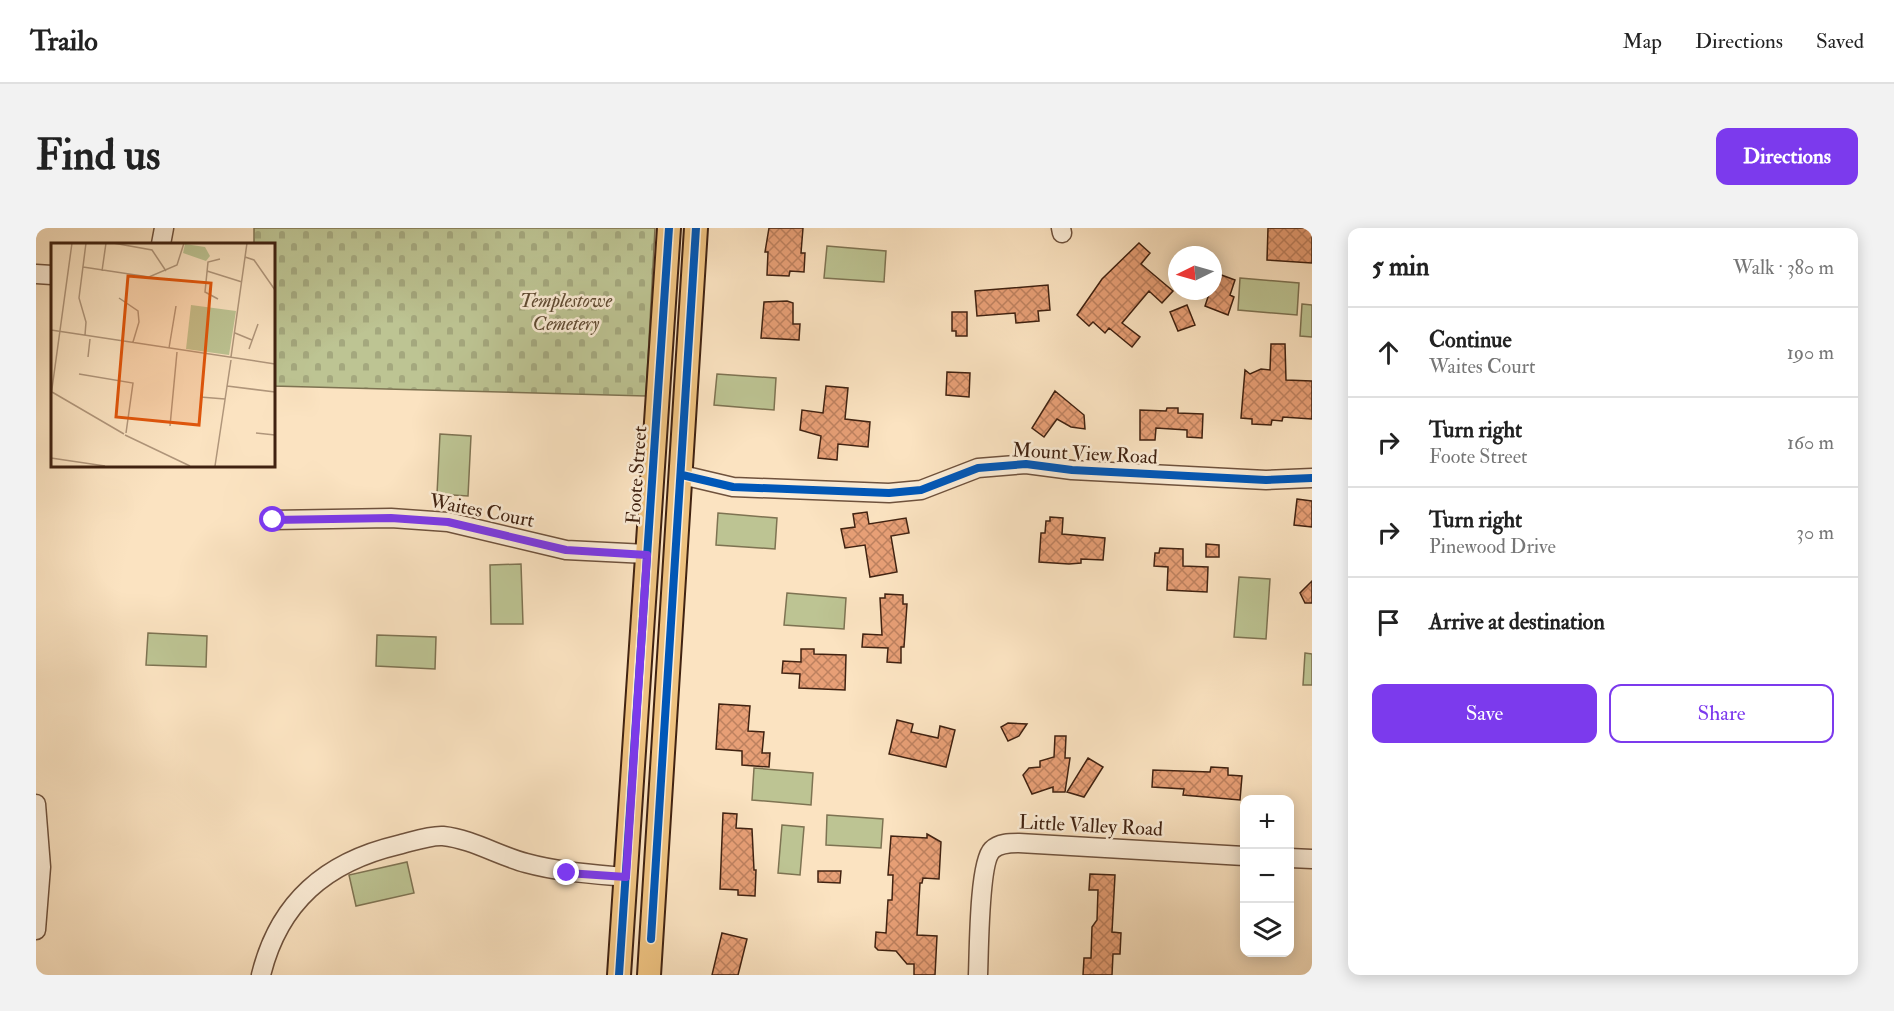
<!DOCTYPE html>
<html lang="en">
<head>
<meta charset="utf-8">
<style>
  body { margin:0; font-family:"IM FELL Double Pica",serif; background:#f2f2f2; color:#222 }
  .controls { position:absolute; right:18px; bottom:18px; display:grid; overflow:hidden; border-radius:12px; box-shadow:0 3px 15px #0003 }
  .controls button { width:54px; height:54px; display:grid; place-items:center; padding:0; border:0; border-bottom:2px solid #e0e0e0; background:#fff; color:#222; font:30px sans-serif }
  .compass { position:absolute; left:1132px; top:18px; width:54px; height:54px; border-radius:50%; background:#fff; box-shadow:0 3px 15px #0003; rotate:265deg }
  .stop { position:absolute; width:18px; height:18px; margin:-14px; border:4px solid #7c3aed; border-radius:50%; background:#fff }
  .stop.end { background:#7c3aed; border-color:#fff; box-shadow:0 2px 6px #0008 }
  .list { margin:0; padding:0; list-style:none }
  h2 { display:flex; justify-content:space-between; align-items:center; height:78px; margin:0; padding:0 24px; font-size:26px }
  h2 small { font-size:20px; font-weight:400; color:#767676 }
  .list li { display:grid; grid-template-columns:39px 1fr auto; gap:18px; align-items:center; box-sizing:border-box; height:90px; padding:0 24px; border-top:2px solid #e0e0e0 }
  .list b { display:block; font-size:22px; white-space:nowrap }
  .list p { margin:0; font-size:20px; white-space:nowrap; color:#767676 }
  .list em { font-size:20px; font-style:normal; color:#767676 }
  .actions { display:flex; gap:12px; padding:18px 24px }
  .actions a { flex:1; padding:14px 0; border:2px solid #7c3aed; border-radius:12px; text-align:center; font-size:21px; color:#7c3aed }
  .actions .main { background:#7c3aed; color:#fff }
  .icon { flex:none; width:33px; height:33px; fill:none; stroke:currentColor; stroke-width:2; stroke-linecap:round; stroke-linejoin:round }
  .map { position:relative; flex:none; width:1276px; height:747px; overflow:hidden; border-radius:12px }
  header { display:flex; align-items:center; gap:36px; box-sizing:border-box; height:84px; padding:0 30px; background:#fff; border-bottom:2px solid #e0e0e0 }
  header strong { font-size:28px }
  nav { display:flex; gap:33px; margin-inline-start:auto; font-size:21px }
  .intro { display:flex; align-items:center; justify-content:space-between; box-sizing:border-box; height:144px; padding:0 36px }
  h1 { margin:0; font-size:42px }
  .button { padding:15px 27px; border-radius:12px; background:#7c3aed; color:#fff; font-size:21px; font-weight:700 }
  main { display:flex; gap:36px; padding:0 36px }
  aside { flex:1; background:#fff; border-radius:12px; box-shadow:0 3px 15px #0003 }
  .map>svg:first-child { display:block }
</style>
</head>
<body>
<header>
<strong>Trailo</strong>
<nav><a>Map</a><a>Directions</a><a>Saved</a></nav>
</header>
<div class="intro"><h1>Find us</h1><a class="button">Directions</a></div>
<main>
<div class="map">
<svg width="1276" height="747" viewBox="0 0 1276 747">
  <defs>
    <pattern id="cemetery-stones" width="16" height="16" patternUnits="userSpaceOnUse" patternTransform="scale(1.5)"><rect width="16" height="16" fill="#bdc493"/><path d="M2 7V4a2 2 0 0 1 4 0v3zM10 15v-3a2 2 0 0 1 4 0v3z" fill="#a4a87e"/></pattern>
    <pattern id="building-cross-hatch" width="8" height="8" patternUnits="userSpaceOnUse" patternTransform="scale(1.5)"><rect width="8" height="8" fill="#e79f76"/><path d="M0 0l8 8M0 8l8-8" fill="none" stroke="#bd815f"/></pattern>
  </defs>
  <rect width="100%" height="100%" fill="#fbe3c1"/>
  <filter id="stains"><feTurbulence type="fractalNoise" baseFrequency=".00333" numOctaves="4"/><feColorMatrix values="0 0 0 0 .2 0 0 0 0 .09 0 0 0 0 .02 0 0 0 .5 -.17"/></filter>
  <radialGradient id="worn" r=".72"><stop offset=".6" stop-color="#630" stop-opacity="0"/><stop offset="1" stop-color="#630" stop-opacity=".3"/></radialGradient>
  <path fill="url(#cemetery-stones)" stroke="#7e7352" stroke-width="1.5" d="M 218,0 L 619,0 L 610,168 L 237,158 L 237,16 L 218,16 Z"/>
  <path fill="#bdc493" stroke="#7e7352" stroke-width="1.5" d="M 791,18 L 850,23 L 848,54 L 788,50 Z
    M 1204,50 L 1263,55 L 1261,87 L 1202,82 Z
    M 1266,76 L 1276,77 L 1276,109 L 1264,108 Z
    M 681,146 L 740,150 L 738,182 L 678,177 Z
    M 404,206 L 435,208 L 432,268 L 401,266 Z
    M 682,285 L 741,290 L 739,321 L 680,317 Z
    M 485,336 L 487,396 L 455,396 L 454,337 Z
    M 1203,349 L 1234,351 L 1230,411 L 1198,409 Z
    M 751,365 L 810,370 L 808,401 L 748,397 Z
    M 112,405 L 171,408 L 170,439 L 110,437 Z
    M 341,407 L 400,409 L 399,441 L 340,438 Z
    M 1269,425 L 1276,426 L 1276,457 L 1267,457 Z
    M 718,540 L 777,545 L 775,577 L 716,572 Z
    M 791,587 L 847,591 L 845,620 L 790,617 Z
    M 746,597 L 768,599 L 764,647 L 742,645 Z
    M 371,634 L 378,665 L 320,678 L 313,647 Z"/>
  <path fill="url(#building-cross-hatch)" stroke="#402211" stroke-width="1.5" d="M 733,0 L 767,0 L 765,25 L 769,25 L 768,44 L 754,43 L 753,48 L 731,47 L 732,24 L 729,24 Z
    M 1232,0 L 1276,0 L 1276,35 L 1231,32 Z
    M 1103,15 L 1114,25 L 1105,36 L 1137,63 L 1126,75 L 1113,63 L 1086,95 L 1104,109 L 1096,119 L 1073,100 L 1069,105 L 1057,94 L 1053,98 L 1041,87 L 1066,51 Z
    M 1180,45 L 1199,52 L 1194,67 L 1198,69 L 1192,87 L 1169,78 L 1174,63 L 1177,63 Z
    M 1012,57 L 1014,82 L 1002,83 L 1003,93 L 980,95 L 979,85 L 941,88 L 939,63 Z
    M 751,73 L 757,75 L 757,96 L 764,96 L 763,112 L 725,110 L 728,74 Z
    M 1151,77 L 1159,97 L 1142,103 L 1134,84 Z
    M 916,84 L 931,84 L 931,108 L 920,108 L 920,103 L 916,103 Z
    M 1235,116 L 1249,116 L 1250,152 L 1276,153 L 1276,191 L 1247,189 L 1246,193 L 1236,192 L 1235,197 L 1216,196 L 1216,191 L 1205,190 L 1209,142 L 1214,146 L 1225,141 L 1234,142 Z
    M 911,144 L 934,145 L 933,169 L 910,167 Z
    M 790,158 L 812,160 L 809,191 L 834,194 L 832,219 L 802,216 L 801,232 L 782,230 L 785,208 L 764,202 L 766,182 L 787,185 Z
    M 1019,163 L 1048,187 L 1049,201 L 1035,199 L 1021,191 L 1008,209 L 996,200 Z
    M 1131,180 L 1142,180 L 1142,185 L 1167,186 L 1166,210 L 1151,209 L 1151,202 L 1120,200 L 1119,212 L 1104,212 L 1104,182 L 1130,183 Z
    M 1261,271 L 1276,273 L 1276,299 L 1258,297 Z
    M 831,284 L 833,296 L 870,290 L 873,305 L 855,308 L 861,344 L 834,349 L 829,317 L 809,320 L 805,301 L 819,299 L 817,286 Z
    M 1014,289 L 1027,290 L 1026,306 L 1069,310 L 1067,332 L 1045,331 L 1045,335 L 1033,336 L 1003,334 L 1005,305 L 1009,305 L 1010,293 L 1014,293 Z
    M 1170,316 L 1183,317 L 1183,329 L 1170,329 Z
    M 1124,320 L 1147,321 L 1147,338 L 1172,339 L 1171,364 L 1131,362 L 1132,339 L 1118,338 L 1119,325 L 1123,325 Z
    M 1276,353 L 1276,375 L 1269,375 L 1264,365 Z
    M 849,366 L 867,367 L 867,376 L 871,376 L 868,419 L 865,419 L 865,435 L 851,434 L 852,420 L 826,419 L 827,406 L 846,407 L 844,370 L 849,370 Z
    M 765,421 L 778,421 L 778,426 L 810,427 L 809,462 L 763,460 L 764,446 L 746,445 L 747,433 L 765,434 Z
    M 683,476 L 714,478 L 712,503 L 728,504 L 726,525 L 734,525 L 733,539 L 706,537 L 706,523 L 680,521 Z
    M 861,492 L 877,496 L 875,504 L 902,510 L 904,498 L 919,502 L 910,539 L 853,526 Z
    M 972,495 L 991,496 L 983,508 L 972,513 L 965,499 Z
    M 1019,508 L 1030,508 L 1029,530 L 1034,530 L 1029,564 L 1017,564 L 1017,559 L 996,566 L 987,547 L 993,540 L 1004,539 L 1004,533 L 1018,529 Z
    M 1052,530 L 1067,539 L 1048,569 L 1031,564 Z
    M 1175,539 L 1192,540 L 1192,547 L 1206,548 L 1204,572 L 1147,567 L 1148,561 L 1116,559 L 1117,542 L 1174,544 Z
    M 687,585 L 701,586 L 700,600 L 716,601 L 718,642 L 720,642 L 719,668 L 702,667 L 702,662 L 684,661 Z
    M 891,606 L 905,614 L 903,651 L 887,650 L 886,655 L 884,655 L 881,707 L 901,708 L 899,747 L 878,747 L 878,736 L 871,736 L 860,723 L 842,722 L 839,719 L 840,704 L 850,705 L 852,672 L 856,672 L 857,647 L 852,647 L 855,608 L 891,610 Z
    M 782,643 L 805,643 L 804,655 L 782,654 Z
    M 1054,646 L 1079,647 L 1076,704 L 1085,705 L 1084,726 L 1077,726 L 1076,747 L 1047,747 L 1048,730 L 1055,730 L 1056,699 L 1061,692 L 1062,662 L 1053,662 Z
    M 686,705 L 711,711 L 702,747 L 676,747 Z"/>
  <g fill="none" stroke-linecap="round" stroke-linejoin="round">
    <g stroke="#6f523d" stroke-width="21">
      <path id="minor" d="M 1025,0 L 1026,5
        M 125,16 L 128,0
        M 0,46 L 16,47
        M 646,247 L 697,259 L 853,265 L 885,262 L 942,240 L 990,236 L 1036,242 L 1230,252 L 1276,250
        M 236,292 L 355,290 L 412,294 L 530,322 L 611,326
        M 0,576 L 5,639 L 0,702
        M 1254,630 L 1276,631
        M 225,747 C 243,674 290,634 362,617 C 375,614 394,607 407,608 C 436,611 463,628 490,635 C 523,644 556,646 589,649
        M 942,747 C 943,724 943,635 956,622 C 963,615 974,615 983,615 L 1208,628"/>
    </g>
    <g stroke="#402211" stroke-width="26">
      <path id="major" d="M 583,747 L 633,0
        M 613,747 L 660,0"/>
    </g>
    <use href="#minor" stroke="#fcedd7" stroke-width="18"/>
    <use href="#major" stroke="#eec280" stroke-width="22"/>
    <g stroke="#fcedd7" stroke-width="11">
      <path id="cycleway" d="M 646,247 L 697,259 L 853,265 L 885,262 L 942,240 L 990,236 L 1036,242 L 1230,252 L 1276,250
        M 615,711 L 660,0
        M 583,747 L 633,0"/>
    </g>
    <use href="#cycleway" stroke="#0057b8" stroke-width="8"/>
  </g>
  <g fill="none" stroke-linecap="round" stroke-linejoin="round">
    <path stroke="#7c3aed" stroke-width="8" d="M 237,292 L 355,290 L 412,294 L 530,322 L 611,327 L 590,649 L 531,645"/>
  </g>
  <g text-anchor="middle" stroke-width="5" stroke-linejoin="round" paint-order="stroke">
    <g font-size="20" font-style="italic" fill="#5f4a32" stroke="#fcedd7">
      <text x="530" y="79">Templestowe<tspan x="530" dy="23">Cemetery</tspan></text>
    </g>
    <g font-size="20" fill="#402211" stroke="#fcedd7">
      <text transform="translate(1049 225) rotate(3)" y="7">Mount View Road</text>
      <text transform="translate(600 247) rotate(-86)" y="7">Foote Street</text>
      <text transform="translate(446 282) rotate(11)" y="7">Waites Court</text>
      <text transform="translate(1055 597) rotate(3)" y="7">Little Valley Road</text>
    </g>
  </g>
  <g transform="translate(15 15)">
    <rect width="224" height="224" fill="#fbe3c1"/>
    <path d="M 140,62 L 185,68 L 178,112 L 135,106 Z" fill="#bdc493"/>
    <path d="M 134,1 L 154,4 L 159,13 L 155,18 L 132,10 Z" fill="#bdc493"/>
    <path fill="none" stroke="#b0967b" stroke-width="1.5" d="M 62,0 L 101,7 L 115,28M 194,14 L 203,17 L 224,47M 32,24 L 98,34 L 126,22 L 133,0M 51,28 L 55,0M 156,28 L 191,39M 68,55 L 87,68 L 88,79 L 82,99M 167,56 L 154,49 L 157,19 L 169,16M 0,87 L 224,121M 184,90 L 201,97M 34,92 L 35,79 L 28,55 L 35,0M 118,105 L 125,63M 198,106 L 207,81M 37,114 L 39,96M 180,114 L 196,0M 28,131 L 82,140 L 75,190M 176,143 L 224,149M 1,149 L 73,191M 0,153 L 21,0M 149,154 L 174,156M 119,183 L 126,109M 205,190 L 224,192M 74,192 L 139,223M 0,215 L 54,223M 164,223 L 180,117"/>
    <path fill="#e0560c" fill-opacity="0.15" stroke="#e0560c" stroke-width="3" d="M 77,33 L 160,40 L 148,182 L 65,174 Z"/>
    <rect width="224" height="224" fill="none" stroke="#402211" stroke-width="3"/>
  </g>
  <rect width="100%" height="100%" filter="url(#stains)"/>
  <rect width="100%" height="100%" fill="url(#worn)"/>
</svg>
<div class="controls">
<button>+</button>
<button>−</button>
<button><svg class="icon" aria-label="layers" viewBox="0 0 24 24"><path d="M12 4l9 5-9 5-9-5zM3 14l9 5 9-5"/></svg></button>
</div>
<svg class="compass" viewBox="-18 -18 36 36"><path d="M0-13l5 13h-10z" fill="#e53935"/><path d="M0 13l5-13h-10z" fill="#767676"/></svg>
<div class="stop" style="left:237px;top:292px"></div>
<div class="stop end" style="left:531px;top:645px"></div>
</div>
<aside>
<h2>5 min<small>Walk · 380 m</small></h2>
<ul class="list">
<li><svg class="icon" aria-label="ahead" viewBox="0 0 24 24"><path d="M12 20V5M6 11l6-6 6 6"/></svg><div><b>Continue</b><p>Waites Court</p></div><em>190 m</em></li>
<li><svg class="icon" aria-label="right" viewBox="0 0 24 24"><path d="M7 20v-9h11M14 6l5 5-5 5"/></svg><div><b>Turn right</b><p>Foote Street</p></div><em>160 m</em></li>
<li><svg class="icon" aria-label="right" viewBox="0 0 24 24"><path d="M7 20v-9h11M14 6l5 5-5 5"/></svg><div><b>Turn right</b><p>Pinewood Drive</p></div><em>30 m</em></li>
<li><svg class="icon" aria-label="arrive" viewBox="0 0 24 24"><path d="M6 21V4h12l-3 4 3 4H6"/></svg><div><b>Arrive at destination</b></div></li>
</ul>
<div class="actions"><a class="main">Save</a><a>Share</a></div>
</aside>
</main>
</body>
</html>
